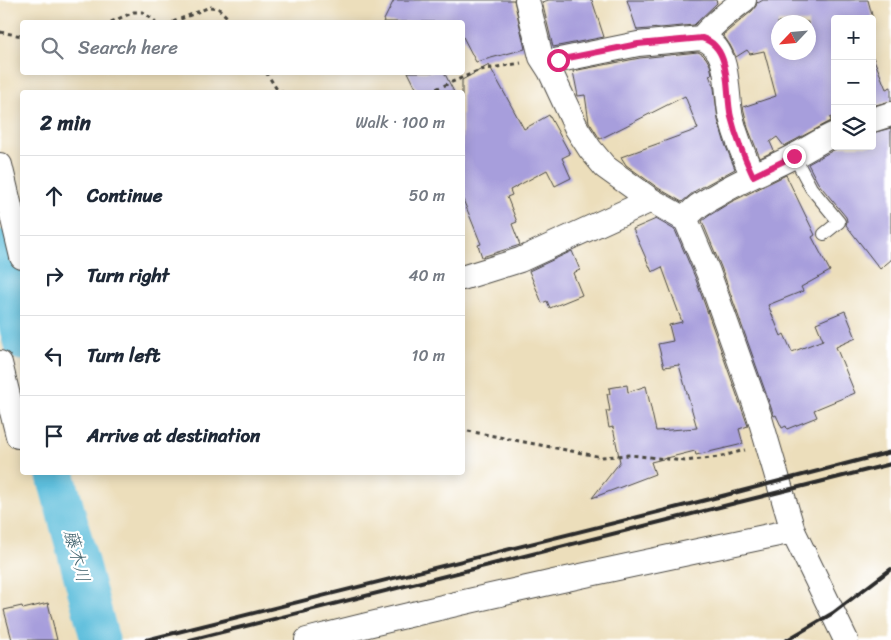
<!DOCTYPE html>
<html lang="en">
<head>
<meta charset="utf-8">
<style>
  body { margin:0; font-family:Sriracha,"Klee One",sans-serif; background:#f6f6f7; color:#1f2937 }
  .controls { position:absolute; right:15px; top:15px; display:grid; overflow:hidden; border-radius:5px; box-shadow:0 2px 12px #0003 }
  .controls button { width:45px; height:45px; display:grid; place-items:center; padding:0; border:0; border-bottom:1px solid #e0e1e3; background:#fff; color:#1f2937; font:25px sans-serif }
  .compass { position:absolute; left:771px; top:15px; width:45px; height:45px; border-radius:50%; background:#fff; box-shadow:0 2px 12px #0003; rotate:244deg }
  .stop { position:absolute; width:15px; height:15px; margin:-11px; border:4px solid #db2777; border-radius:50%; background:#fff }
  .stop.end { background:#db2777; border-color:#fff; box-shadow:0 1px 5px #0008 }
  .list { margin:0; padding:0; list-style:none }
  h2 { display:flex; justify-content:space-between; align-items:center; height:65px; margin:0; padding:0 20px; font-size:21px }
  h2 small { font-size:16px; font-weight:400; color:#747a83 }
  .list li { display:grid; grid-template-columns:32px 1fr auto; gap:15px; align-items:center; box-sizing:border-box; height:80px; padding:0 20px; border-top:1px solid #e0e1e3 }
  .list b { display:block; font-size:19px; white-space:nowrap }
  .list em { font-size:16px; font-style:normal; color:#747a83 }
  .icon { flex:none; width:28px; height:28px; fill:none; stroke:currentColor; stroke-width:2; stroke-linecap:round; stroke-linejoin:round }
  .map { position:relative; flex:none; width:891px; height:640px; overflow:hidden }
  .search { position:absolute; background:#fff; box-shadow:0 2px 12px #0003; left:20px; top:20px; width:445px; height:55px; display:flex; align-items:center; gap:12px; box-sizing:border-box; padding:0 18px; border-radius:5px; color:#747a83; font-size:19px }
  .panel { position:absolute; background:#fff; box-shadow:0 2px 12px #0003; left:20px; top:90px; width:445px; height:385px; border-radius:5px }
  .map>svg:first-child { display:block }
</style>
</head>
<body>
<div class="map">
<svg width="891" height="640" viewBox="0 0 891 640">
  <rect width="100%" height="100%" fill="#fff"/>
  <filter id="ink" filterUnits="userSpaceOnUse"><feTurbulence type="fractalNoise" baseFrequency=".02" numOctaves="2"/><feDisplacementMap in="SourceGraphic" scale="10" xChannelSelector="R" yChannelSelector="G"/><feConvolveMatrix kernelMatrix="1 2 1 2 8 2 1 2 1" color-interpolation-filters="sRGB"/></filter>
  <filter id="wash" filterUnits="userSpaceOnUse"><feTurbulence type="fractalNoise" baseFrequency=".0096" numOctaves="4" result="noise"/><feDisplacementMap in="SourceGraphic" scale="20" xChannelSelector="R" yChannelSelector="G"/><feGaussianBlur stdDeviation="1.12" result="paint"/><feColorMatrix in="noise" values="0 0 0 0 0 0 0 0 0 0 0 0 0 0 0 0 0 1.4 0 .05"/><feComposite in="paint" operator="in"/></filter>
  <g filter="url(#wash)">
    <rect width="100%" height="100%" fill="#ecdebb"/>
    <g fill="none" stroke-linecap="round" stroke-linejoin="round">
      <path stroke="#5dbedc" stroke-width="39" d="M 0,249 L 22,341
        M 55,472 L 100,640"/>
    </g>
    <g id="blocks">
      <path fill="#a79edc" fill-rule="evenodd" d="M 394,0 L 514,0 L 525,49 L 476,62 L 462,35 L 462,22 L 383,22 Z
        M 549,0 L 592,0 L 604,37 L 553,47 L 542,2 Z
        M 627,0 L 716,0 L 717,3 L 694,25 L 637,30 Z
        M 763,0 L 868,0 L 873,19 L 835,19 L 835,116 L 830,118 L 831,121 L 784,146 L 777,137 L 770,142 L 774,151 L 760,158 L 748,128 L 743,107 L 776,96 L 764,51 L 750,54 L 747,50 L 736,57 L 730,45 L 723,35 L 752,11 L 756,6 L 757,2 L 758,3 ZM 778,22 L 808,22 L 808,52 L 778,52 Z
        M 698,52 L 702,54 L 706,58 L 710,65 L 712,74 L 709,75 L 714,88 L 718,120 L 725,144 L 735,169 L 695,191 L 682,202 L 658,188 L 626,165 L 621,157 L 698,129 L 685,96 L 600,139 L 589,122 L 585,95 L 578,96 L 573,71 L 640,58 Z
        M 873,57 L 886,89 L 891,87 L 891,101 L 872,106 L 872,58 Z
        M 489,65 L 524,129 L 549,115 L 570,154 L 562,158 L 571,178 L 555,186 L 547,170 L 510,190 L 512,195 L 507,197 L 517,222 L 512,224 L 520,245 L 482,257 L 478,245 L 481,244 L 462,197 L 462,80 Z
        M 408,72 L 444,72 L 454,92 L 418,92 Z
        M 891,128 L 891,260 L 880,269 L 846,225 L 847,221 L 846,217 L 818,183 L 808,164 L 841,146 L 872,146 L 872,133 Z
        M 786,175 L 815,235 L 812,237 L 830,271 L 801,287 L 803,291 L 768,305 L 781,336 L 784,334 L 792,352 L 823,340 L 816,323 L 845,311 L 856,338 L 836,347 L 855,393 L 814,410 L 817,417 L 787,429 L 786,426 L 782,428 L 776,415 L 774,416 L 721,267 L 702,221 L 710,215 L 731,202 Z
        M 656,219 L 675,230 L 695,277 L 748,426 L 739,429 L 743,444 L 696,455 L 695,451 L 651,462 L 655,474 L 592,498 L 620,462 L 613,427 L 609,428 L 606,411 L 610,411 L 607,394 L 610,394 L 609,388 L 627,385 L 628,392 L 646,386 L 656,431 L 697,428 L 679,365 L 664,367 L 658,344 L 673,341 L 669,325 L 682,322 L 662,267 L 652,272 L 633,229 Z
        M 572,251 L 580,270 L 573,273 L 582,295 L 550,308 L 547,301 L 542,303 L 529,271 Z
        M 48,603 L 57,640 L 12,640 L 4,610 L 22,606 L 23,609 Z"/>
    </g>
  </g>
  <g filter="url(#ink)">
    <use href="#blocks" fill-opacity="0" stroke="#484641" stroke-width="1"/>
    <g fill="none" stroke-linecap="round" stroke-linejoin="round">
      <g stroke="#484641" stroke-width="14">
        <path id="lane" d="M 794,156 L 811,188 L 839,222 L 824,234"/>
      </g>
      <g stroke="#484641" stroke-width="26">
        <path id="street" d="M 527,0 L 541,57 L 550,71 L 577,129 L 590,149 L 605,167 L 651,200 L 686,220 L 708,272 L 759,415 L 793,531 L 846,640
          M 701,38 C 714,23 728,12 744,0
          M 545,63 L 638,44 L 701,38 C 732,47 725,93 731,117 C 736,137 744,157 753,176
          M 872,120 L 891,114
          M 0,165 L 22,257
          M 686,220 C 692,208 704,202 715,196 C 740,180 768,170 794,156 C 808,149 821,140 835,134
          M 462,278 L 520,260 L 651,200
          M 0,363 L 18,436
          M 307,640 C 468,599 631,565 793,531"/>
      </g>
      <path stroke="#484641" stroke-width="3" stroke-dasharray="4 4" stroke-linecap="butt" d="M 111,22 L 134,12 L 143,12 L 156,22
        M 173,22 L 210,7 L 218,8 L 232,22
        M 0,32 L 22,36
        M 266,72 L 276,88 L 282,92
        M 429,92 L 480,70 L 521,63
        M 468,431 L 602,457 L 630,455 L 685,461 L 719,457 L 745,450"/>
      <use href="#lane" stroke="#fff" stroke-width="12"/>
      <use href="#street" stroke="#fff" stroke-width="24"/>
      <path stroke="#2b2b2b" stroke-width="4" d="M 146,640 L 726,495 L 891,452
        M 190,640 L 891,464
        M 787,640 L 833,613 L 891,569"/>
    </g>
  </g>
  <g fill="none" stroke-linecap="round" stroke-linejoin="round" filter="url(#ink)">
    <path stroke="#db2777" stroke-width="6" d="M 558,60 L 638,44 L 702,38 C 733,47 725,93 731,117 C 736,137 744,157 753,176 L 794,156"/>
  </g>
  <g text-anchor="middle" stroke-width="4.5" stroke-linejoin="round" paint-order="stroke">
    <g font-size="18" font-style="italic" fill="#3c5e69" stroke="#fff">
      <text transform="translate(77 556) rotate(75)" y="6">藤木川</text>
    </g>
  </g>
</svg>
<div class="controls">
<button>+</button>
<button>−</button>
<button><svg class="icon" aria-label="layers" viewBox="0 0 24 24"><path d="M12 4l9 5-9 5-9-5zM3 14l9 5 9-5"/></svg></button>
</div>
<svg class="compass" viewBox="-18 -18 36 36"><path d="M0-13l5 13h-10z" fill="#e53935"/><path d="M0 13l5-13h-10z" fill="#747a83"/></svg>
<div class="stop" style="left:558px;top:60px"></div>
<div class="stop end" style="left:794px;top:156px"></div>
<div class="search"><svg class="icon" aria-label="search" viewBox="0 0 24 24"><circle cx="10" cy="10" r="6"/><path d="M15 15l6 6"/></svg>Search here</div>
<section class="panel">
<h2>2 min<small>Walk · 100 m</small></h2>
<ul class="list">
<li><svg class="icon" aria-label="ahead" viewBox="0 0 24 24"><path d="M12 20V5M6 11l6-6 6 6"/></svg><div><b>Continue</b></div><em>50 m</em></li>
<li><svg class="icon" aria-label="right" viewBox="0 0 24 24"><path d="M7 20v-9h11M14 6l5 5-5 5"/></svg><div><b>Turn right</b></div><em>40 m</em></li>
<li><svg class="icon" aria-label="left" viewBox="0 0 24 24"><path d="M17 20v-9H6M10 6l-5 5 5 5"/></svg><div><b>Turn left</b></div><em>10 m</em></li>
<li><svg class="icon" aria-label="arrive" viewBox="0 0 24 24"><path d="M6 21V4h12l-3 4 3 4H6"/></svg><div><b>Arrive at destination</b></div></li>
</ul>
</section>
</div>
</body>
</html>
